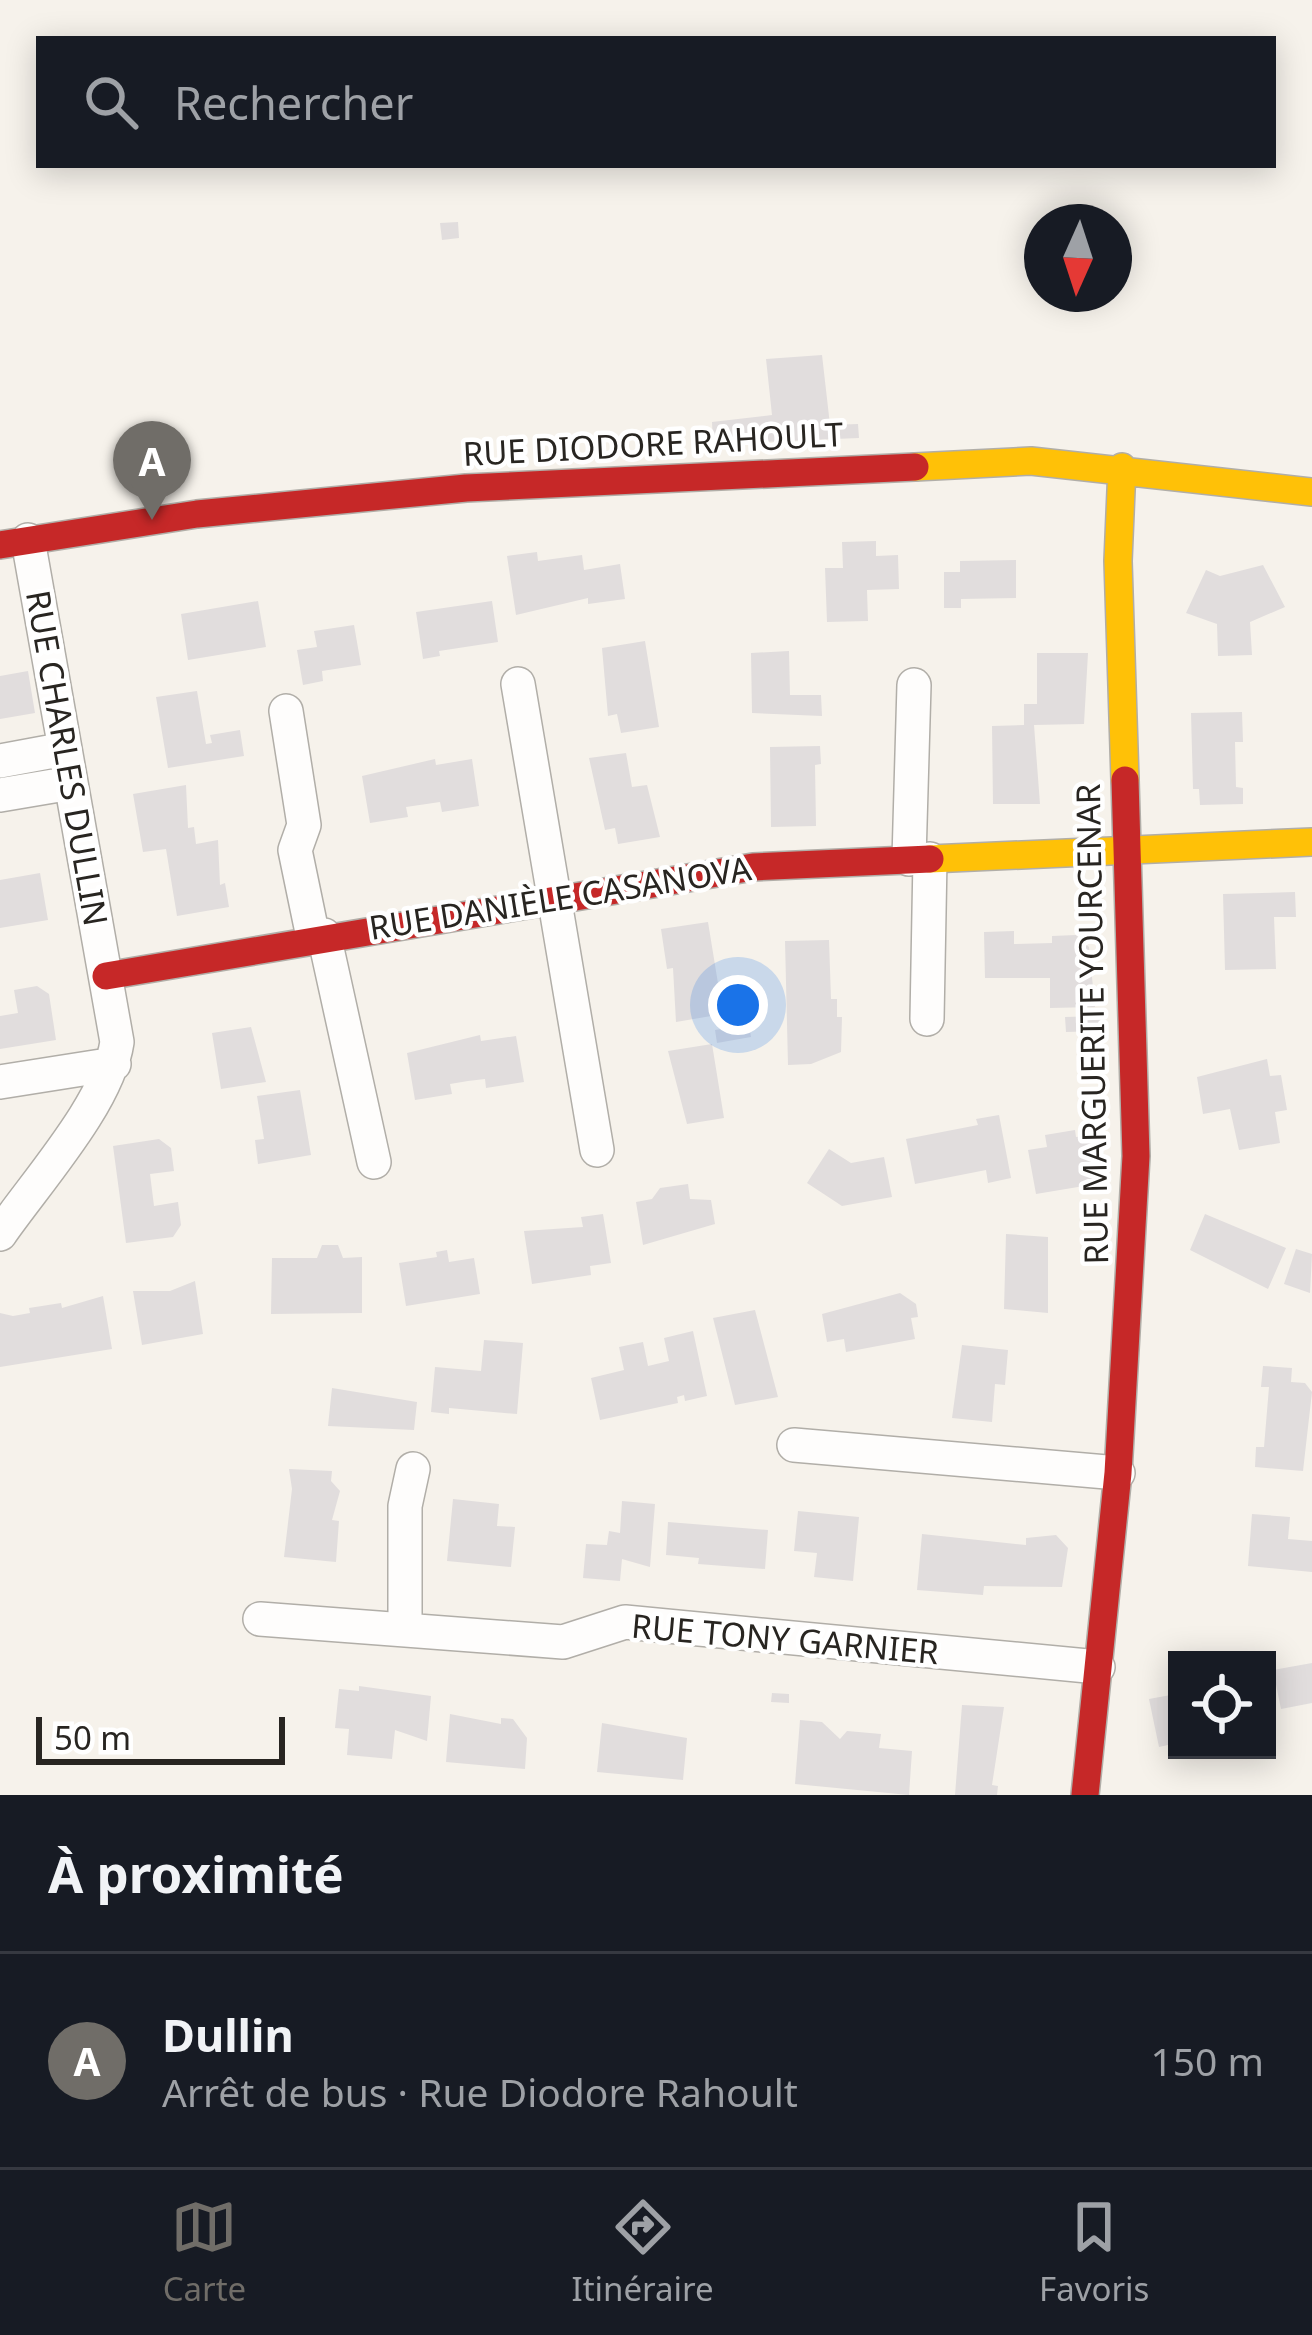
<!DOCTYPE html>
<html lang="fr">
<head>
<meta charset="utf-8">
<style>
  body { margin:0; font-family:"Noto Sans",sans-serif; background:#242831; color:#f1f3f6 }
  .controls { position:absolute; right:36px; bottom:36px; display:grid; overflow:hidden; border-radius:0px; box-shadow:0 6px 30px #0003 }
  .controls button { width:108px; height:108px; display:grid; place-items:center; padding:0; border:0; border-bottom:3px solid #363941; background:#171b24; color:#f1f3f6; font:60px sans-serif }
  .compass { position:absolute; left:1024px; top:204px; width:108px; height:108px; border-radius:50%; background:#171b24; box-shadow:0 6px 30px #0003; rotate:183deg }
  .scale { position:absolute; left:36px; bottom:30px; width:249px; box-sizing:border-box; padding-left:12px; border:6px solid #282521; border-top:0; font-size:33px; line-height:42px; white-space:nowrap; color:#282521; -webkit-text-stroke:9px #fff; paint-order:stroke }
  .you { position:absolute; left:738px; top:1005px; width:42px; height:42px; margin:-30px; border:9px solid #fff; border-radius:50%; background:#1a73e8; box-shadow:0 0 0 18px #1a73e833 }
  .badge { display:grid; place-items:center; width:78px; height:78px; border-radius:50%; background:#706d68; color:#fff; font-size:39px; font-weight:700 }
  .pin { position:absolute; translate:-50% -99px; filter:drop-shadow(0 3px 6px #0008) }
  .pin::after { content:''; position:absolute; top:63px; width:42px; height:36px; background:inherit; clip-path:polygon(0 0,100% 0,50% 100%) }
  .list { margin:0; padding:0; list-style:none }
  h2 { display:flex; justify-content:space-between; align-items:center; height:156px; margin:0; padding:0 48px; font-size:51px }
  h2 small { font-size:39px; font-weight:400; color:#9ea1a6 }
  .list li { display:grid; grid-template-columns:78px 1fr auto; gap:36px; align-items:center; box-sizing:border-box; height:216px; padding:0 48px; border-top:3px solid #363941 }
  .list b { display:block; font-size:45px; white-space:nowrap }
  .list p { margin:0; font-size:39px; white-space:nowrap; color:#9ea1a6 }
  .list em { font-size:39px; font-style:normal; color:#9ea1a6 }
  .icon { flex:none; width:66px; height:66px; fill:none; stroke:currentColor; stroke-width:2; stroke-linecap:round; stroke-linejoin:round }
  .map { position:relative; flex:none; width:1312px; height:1795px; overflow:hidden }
  .search { position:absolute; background:#171b24; box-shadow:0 6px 30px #0003; left:36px; right:36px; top:36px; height:132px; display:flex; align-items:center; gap:30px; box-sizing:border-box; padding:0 42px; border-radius:0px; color:#9ea1a6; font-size:45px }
  .sheet { height:372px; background:#171b24 }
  nav { display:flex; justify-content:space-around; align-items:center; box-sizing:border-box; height:168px; border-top:3px solid #363941; background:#171b24; font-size:33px; color:#9ea1a6 }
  nav a { display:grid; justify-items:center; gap:6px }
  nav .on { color:#706d68 }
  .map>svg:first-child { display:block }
</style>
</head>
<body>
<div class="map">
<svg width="1312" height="1795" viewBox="0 0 1312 1795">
  <rect width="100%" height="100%" fill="#f6f2eb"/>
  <path fill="#e1dddd" d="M 458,222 L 459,238 L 442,240 L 440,223 Z
    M 822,355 L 830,425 L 858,424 L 859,438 L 713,444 L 712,422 L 772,415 L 766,359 Z
    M 876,541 L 876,556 L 898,555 L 899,589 L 867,590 L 868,621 L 827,622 L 825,568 L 843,568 L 842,542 Z
    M 537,552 L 538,561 L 582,555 L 584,570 L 620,564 L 625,599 L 588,604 L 588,598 L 516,615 L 507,556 Z
    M 1016,560 L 1016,598 L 961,599 L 961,608 L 944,608 L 944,572 L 960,572 L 960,561 Z
    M 1263,565 L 1285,607 L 1250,622 L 1252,655 L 1218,656 L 1217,624 L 1186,613 L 1206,570 L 1220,576 Z
    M 258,601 L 266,647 L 188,660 L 181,614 Z
    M 492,601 L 498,642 L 439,651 L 440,656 L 423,659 L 416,612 Z
    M 354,625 L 361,665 L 322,671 L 323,681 L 303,685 L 297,650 L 317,647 L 314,631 Z
    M 645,641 L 659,727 L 621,733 L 617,714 L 608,716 L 602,648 Z
    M 789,651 L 790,695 L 821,695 L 822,716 L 752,713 L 751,653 Z
    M 1037,653 L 1088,653 L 1084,724 L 1034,725 L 1040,804 L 993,804 L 992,726 L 1024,725 L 1024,704 L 1037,704 Z
    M 28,671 L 35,713 L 0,719 L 0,676 Z
    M 197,691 L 206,744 L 212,743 L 210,735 L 240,730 L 244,756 L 168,768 L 156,697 Z
    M 1242,712 L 1243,742 L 1235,742 L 1236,787 L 1243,788 L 1243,804 L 1200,805 L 1199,789 L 1193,789 L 1191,713 Z
    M 820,746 L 821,764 L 815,765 L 816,826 L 771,827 L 770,747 Z
    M 626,753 L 632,787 L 647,785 L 660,837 L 618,844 L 615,828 L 605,830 L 589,758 Z
    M 435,759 L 436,765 L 472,759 L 479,806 L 442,812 L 440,802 L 406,807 L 408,817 L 370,823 L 362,776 Z
    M 186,785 L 188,828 L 194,827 L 196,844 L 218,840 L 220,885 L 225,883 L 229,907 L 177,916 L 166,849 L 143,852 L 133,794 Z
    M 40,873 L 48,920 L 0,928 L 0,880 Z
    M 1295,892 L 1296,917 L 1274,917 L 1276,969 L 1225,970 L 1223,894 Z
    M 708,922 L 723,1014 L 676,1022 L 673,968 L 667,969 L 661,929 Z
    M 1014,931 L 1014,944 L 1052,943 L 1052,936 L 1076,935 L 1089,947 L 1095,1007 L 1050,1008 L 1050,978 L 985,978 L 984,932 Z
    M 829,940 L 831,999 L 837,999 L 837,1017 L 842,1017 L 841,1052 L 811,1064 L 788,1065 L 785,941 Z
    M 37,986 L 49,994 L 56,1040 L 0,1049 L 0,1016 L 18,1013 L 14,990 Z
    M 1101,1016 L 1101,1031 L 1066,1032 L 1065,1017 Z
    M 749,1024 L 751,1037 L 717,1043 L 715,1030 Z
    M 251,1027 L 266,1082 L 221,1089 L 212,1033 Z
    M 480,1035 L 481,1041 L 516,1036 L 524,1082 L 486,1088 L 485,1079 L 468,1081 L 450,1084 L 452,1094 L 415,1100 L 407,1053 Z
    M 712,1044 L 724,1118 L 687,1124 L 668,1051 Z
    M 1267,1059 L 1270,1076 L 1281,1075 L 1287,1110 L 1275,1112 L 1280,1143 L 1239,1150 L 1230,1109 L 1203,1114 L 1197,1077 Z
    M 300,1090 L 311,1155 L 258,1164 L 255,1140 L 264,1139 L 257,1096 Z
    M 999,1115 L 1011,1178 L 988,1183 L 986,1170 L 915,1184 L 906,1139 L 978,1125 L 976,1119 Z
    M 1075,1130 L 1076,1137 L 1100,1134 L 1108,1182 L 1036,1194 L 1028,1150 L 1047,1147 L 1045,1135 Z
    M 159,1139 L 171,1148 L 174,1171 L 150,1174 L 154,1206 L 178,1202 L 181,1225 L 173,1237 L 126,1243 L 113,1146 Z
    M 829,1149 L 851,1163 L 884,1157 L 892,1197 L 842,1206 L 807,1183 Z
    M 688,1184 L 690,1199 L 711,1200 L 715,1224 L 643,1245 L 636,1202 L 652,1199 L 660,1188 Z
    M 603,1214 L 611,1263 L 590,1266 L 591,1275 L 532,1284 L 524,1231 L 583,1227 L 581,1217 Z
    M 1205,1214 L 1286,1248 L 1268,1289 L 1190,1250 Z
    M 1006,1234 L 1048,1237 L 1048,1313 L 1004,1309 Z
    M 322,1245 L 338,1245 L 343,1258 L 362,1257 L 362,1313 L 271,1314 L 272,1258 L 317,1258 Z
    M 1296,1249 L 1312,1254 L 1310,1293 L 1284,1284 Z
    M 447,1250 L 449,1262 L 474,1258 L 480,1294 L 406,1306 L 399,1263 L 437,1257 L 436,1252 Z
    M 195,1281 L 203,1334 L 142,1345 L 133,1291 L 170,1291 Z
    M 900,1293 L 916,1304 L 918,1317 L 911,1318 L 915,1339 L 846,1352 L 844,1339 L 827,1342 L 822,1314 Z
    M 103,1296 L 112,1349 L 0,1367 L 0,1313 L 13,1316 L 30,1313 L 29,1308 L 61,1303 L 62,1308 Z
    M 755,1310 L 778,1397 L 735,1405 L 713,1318 Z
    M 693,1331 L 707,1396 L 685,1401 L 684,1395 L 677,1397 L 678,1403 L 600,1420 L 591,1378 L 624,1370 L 619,1347 L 643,1342 L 648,1366 L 669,1361 L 664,1338 Z
    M 484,1340 L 523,1343 L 517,1414 L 449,1408 L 449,1414 L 431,1412 L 435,1367 L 481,1371 Z
    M 962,1345 L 1008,1350 L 1005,1385 L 995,1384 L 992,1422 L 952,1418 Z
    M 1263,1366 L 1292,1368 L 1291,1382 L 1305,1383 L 1312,1392 L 1303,1471 L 1255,1467 L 1256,1447 L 1264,1447 L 1269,1387 L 1261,1387 Z
    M 332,1388 L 417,1402 L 414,1430 L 328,1426 Z
    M 289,1469 L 332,1471 L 331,1481 L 340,1491 L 332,1520 L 339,1521 L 336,1562 L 284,1557 L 292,1489 Z
    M 453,1499 L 499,1504 L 497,1526 L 515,1527 L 511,1567 L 447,1561 Z
    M 622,1501 L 655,1504 L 650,1567 L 622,1559 L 620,1581 L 583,1578 L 586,1544 L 607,1545 L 609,1531 L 620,1533 Z
    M 798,1511 L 859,1517 L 853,1581 L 814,1577 L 817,1553 L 794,1551 Z
    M 1252,1514 L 1290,1517 L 1288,1539 L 1312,1541 L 1312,1572 L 1248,1566 Z
    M 668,1522 L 768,1530 L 765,1569 L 698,1564 L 699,1558 L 666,1555 Z
    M 922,1534 L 1026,1545 L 1026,1538 L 1056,1535 L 1068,1548 L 1062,1587 L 984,1586 L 983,1595 L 917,1590 Z
    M 1312,1663 L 1312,1703 L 1281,1709 L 1273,1670 Z
    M 359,1686 L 431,1696 L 427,1741 L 395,1730 L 392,1759 L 347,1755 L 349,1729 L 335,1728 L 339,1689 L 359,1691 Z
    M 772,1693 L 789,1694 L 789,1703 L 771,1702 Z
    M 1176,1694 L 1177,1743 L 1159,1747 L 1149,1699 Z
    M 962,1705 L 1004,1707 L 992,1785 L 998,1786 L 997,1795 L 955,1795 Z
    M 450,1714 L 501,1724 L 501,1718 L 513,1719 L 527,1738 L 525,1769 L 446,1762 Z
    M 800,1720 L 822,1722 L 840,1739 L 847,1731 L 881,1734 L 879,1748 L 912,1751 L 909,1795 L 795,1784 Z
    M 602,1723 L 687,1738 L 683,1780 L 597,1772 Z"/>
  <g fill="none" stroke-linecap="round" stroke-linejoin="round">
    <g stroke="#b1aea8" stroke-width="36">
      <path id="street" d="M 518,684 L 597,1150
        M 286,711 L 304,825 L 295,850 L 313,937
        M 0,761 L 65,749
        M 0,795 L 71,783
        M 909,859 L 914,685
        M 324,935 L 374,1162
        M 927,1019 L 930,859
        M 0,1082 L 114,1064
        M 0,1234 C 36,1182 108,1103 117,1042 L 28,540
        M 794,1445 L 1118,1473
        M 260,1619 L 563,1642 L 625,1622 L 1098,1667
        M 405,1630 L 405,1506 L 413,1469"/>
    </g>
    <g stroke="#b1aea8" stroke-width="30">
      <path id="slow" d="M 915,467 L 1031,461 L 1312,492
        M 1122,467 L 1118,561 L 1125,780
        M 930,859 L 1312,842"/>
    </g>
    <g stroke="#b1aea8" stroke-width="30">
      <path id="jam" d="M 0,545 L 197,514 L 466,488 L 915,467
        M 106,976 L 753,867 L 930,859
        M 1085,1795 L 1118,1473 L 1136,1156 L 1125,780"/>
    </g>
    <use href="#street" stroke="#fefdfc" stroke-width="33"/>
    <use href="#slow" stroke="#ffc107" stroke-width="27"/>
    <use href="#jam" stroke="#c62828" stroke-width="27"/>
  </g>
  <g text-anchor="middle" stroke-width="9" stroke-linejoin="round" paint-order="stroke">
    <g font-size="33" fill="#282521" stroke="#fff">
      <text transform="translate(653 444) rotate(-3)" y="12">RUE DIODORE RAHOULT</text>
      <text transform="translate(67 758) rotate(80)" y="12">RUE CHARLES DULLIN</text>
      <text transform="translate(560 898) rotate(-9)" y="12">RUE DANIÈLE CASANOVA</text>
      <text transform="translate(1092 1024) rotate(-91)" y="12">RUE MARGUERITE YOURCENAR</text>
      <text transform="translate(785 1639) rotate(5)" y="12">RUE TONY GARNIER</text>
    </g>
  </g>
</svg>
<div class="controls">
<button><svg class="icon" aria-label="locate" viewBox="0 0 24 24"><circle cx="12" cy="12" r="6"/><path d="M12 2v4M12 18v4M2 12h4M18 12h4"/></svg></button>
</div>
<svg class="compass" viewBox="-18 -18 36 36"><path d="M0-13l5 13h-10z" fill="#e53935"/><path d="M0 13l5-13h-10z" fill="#9ea1a6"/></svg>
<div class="scale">50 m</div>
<div class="you"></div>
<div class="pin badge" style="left:152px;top:520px">A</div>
<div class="search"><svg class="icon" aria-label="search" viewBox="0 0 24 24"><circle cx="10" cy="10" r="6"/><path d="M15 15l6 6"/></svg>Rechercher</div>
</div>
<section class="sheet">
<h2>À proximité<small></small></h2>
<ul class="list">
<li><span class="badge">A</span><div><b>Dullin</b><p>Arrêt de bus · Rue Diodore Rahoult</p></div><em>150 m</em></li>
</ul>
</section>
<nav>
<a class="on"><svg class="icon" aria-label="map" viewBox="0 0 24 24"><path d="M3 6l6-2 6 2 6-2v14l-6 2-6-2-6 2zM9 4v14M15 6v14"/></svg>Carte</a>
<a><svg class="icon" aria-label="directions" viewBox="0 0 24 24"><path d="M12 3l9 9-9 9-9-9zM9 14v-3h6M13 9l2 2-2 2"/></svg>Itinéraire</a>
<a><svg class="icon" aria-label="saved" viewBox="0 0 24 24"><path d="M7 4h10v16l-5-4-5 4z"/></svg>Favoris</a>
</nav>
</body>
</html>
